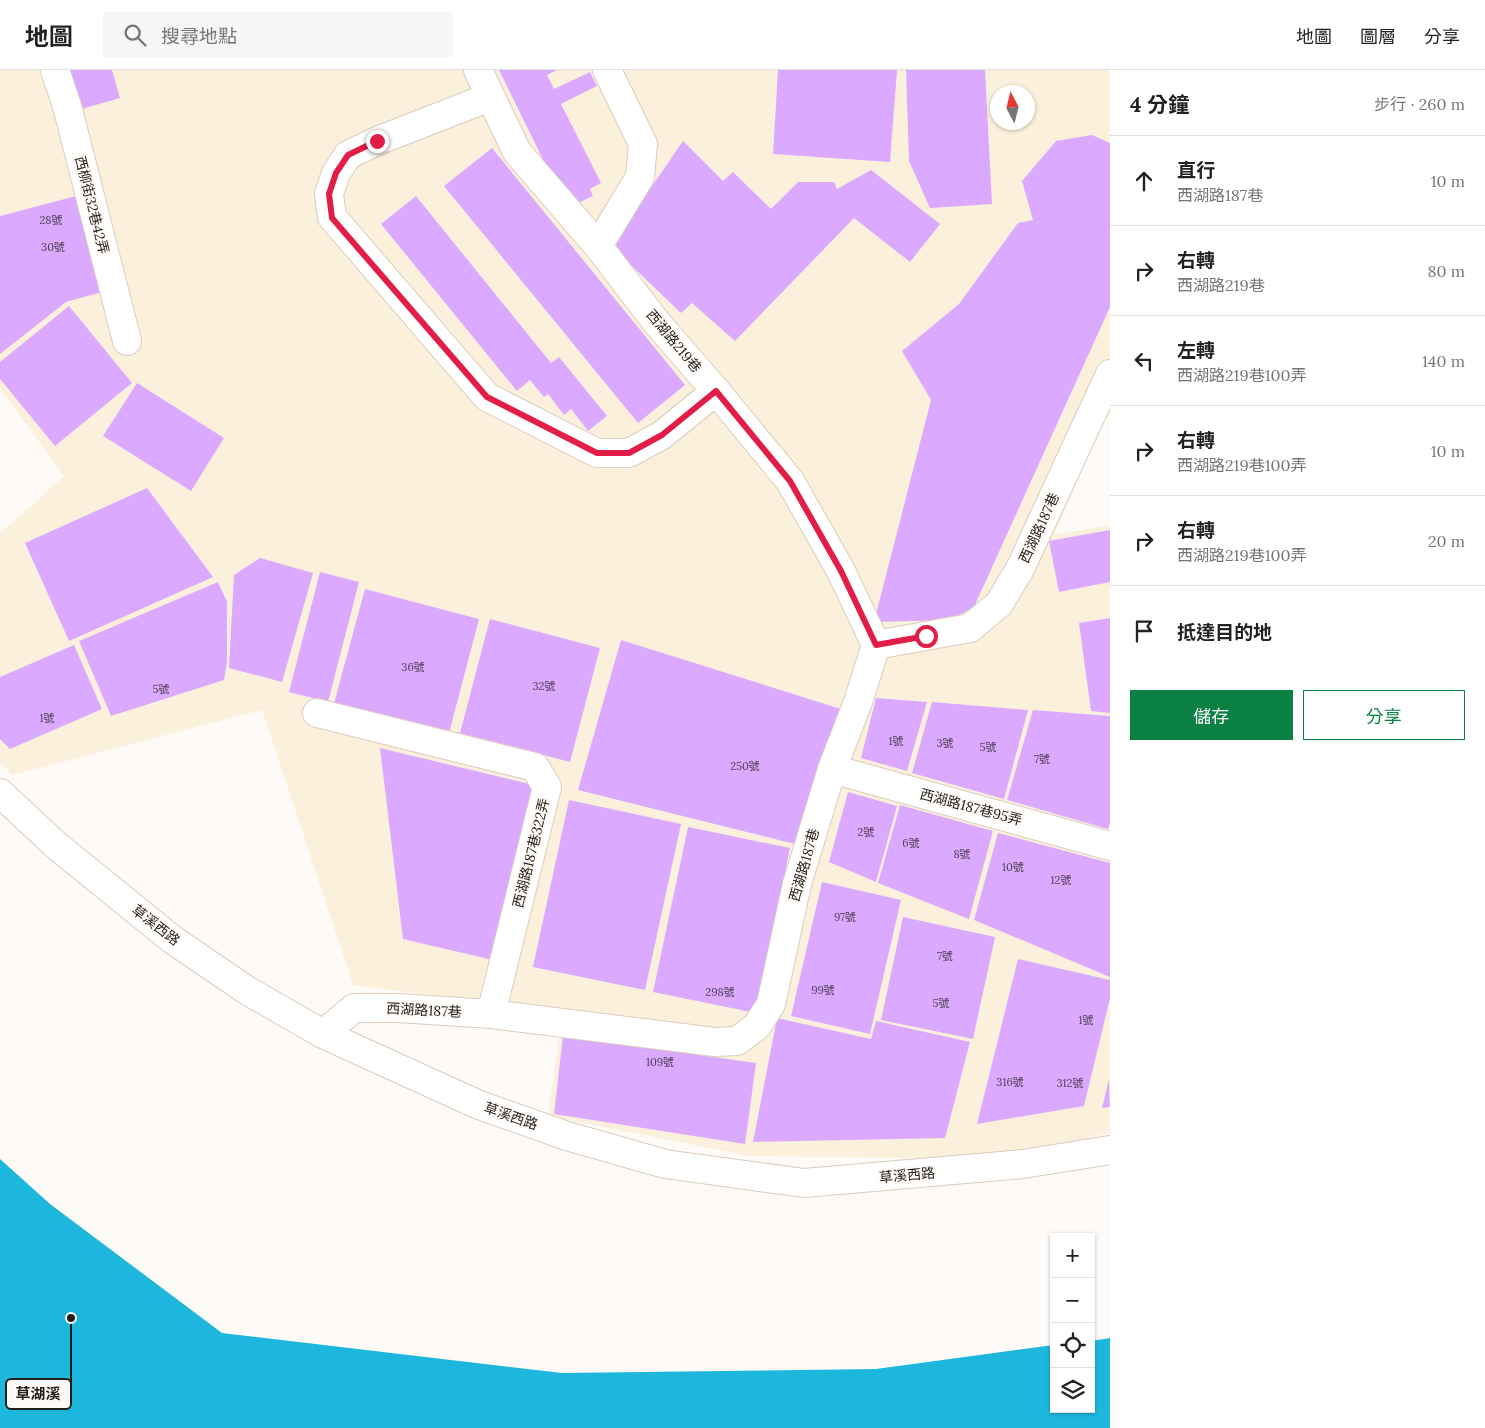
<!DOCTYPE html>
<html lang="zh-TW">
<head>
<meta charset="utf-8">
<style>
  body { margin:0; font-family:Lora,"Noto Sans TC",serif; background:#f6f6f6; color:#222 }
  .controls { position:absolute; right:15px; bottom:15px; display:grid; overflow:hidden; border-radius:0px; box-shadow:0 1px 4px #0004 }
  .controls button { width:45px; height:45px; display:grid; place-items:center; padding:0; border:0; border-bottom:1px solid #e0e0e0; background:#fff; color:#222; font:25px sans-serif }
  .compass { position:absolute; left:990px; top:15px; width:45px; height:45px; border-radius:50%; background:#fff; box-shadow:0 1px 4px #0004; rotate:353deg }
  .stop { position:absolute; width:15px; height:15px; margin:-11px; border:4px solid #e11d48; border-radius:50%; background:#fff }
  .stop.end { background:#e11d48; border-color:#fff; box-shadow:0 1px 5px #0008 }
  .list { margin:0; padding:0; list-style:none }
  h2 { display:flex; justify-content:space-between; align-items:center; height:65px; margin:0; padding:0 20px; font-size:21px }
  h2 small { font-size:16px; font-weight:400; color:#767676 }
  .list li { display:grid; grid-template-columns:32px 1fr auto; gap:15px; align-items:center; box-sizing:border-box; height:90px; padding:0 20px; border-top:1px solid #e0e0e0 }
  .list b { display:block; font-size:19px; white-space:nowrap }
  .list p { margin:0; font-size:16px; white-space:nowrap; color:#767676 }
  .list em { font-size:16px; font-style:normal; color:#767676 }
  .actions { display:flex; gap:10px; padding:15px 20px }
  .actions a { flex:1; padding:11px 0; border:1px solid #0b8043; border-radius:0px; text-align:center; font-size:18px; color:#0b8043 }
  .actions .main { background:#0b8043; color:#fff }
  .icon { flex:none; width:28px; height:28px; fill:none; stroke:currentColor; stroke-width:2; stroke-linecap:round; stroke-linejoin:round }
  .map { position:relative; flex:none; width:1110px; height:1358px; overflow:hidden }
  header { display:flex; align-items:center; gap:30px; box-sizing:border-box; height:70px; padding:0 25px; background:#fff; border-bottom:1px solid #e0e0e0 }
  header strong { font-size:24px }
  nav { display:flex; gap:28px; margin-inline-start:auto; font-size:18px }
  .search { width:350px; height:45px; background:#f6f6f6; display:flex; align-items:center; gap:12px; box-sizing:border-box; padding:0 18px; border-radius:0px; color:#767676; font-size:19px }
  main { display:flex }
  aside { flex:1; background:#fff }
  .map>svg:first-child { display:block }
</style>
</head>
<body>
<header>
<strong>地圖</strong>
<div class="search"><svg class="icon" aria-label="search" viewBox="0 0 24 24"><circle cx="10" cy="10" r="6"/><path d="M15 15l6 6"/></svg>搜尋地點</div>
<nav><a>地圖</a><a>圖層</a><a>分享</a></nav>
</header>
<main>
<div class="map">
<svg width="1110" height="1358" viewBox="0 0 1110 1358">
  <rect width="100%" height="100%" fill="#fdfaf7"/>
  <path fill="#fbf0db" fill-rule="evenodd" d="M 0,0 L 1110,0 L 1110,347 L 1103,349 L 1054,465 L 1110,455 L 1110,1063 L 991,1089 L 750,1086 L 548,1046 L 563,942 L 353,915 L 262,640 L 12,705 L 0,692 L 0,464 L 64,406 L 0,318 ZM 998,22 L 1028,22 L 1028,52 L 998,52 Z"/>
  <path fill="#1db7de" d="M 0,1089 L 50,1134 L 222,1263 L 562,1303 L 876,1299 L 1054,1275 L 1054,1339 L 1091,1339 L 1091,1271 L 1110,1268 L 1110,1358 L 0,1358 Z"/>
  <path fill="#dba9ff" d="M 66,0 L 112,0 L 120,28 L 78,40 Z
    M 499,0 L 557,0 L 547,5 L 554,19 L 590,2 L 597,16 L 561,34 L 601,113 L 590,119 L 593,126 L 580,132 L 582,136 L 574,140 L 558,107 L 553,110 Z
    M 778,0 L 897,0 L 890,92 L 773,84 Z
    M 906,0 L 985,0 L 992,134 L 930,138 L 909,91 Z
    M 1092,65 L 1110,73 L 1110,237 L 974,537 L 950,550 L 874,552 L 931,330 L 902,281 L 959,234 L 1018,153 L 1033,150 L 1022,111 L 1056,71 Z
    M 683,71 L 723,111 L 733,102 L 771,139 L 798,112 L 834,112 L 837,119 L 871,100 L 940,154 L 910,192 L 854,148 L 735,271 L 692,233 L 681,243 L 611,176 Z
    M 492,78 L 685,315 L 638,353 L 444,116 Z
    M 80,125 L 102,222 L 66,232 L 0,284 L 0,146 Z
    M 416,126 L 551,293 L 559,287 L 607,346 L 588,361 L 571,339 L 564,345 L 548,324 L 544,327 L 530,310 L 517,321 L 381,154 Z
    M 69,236 L 132,313 L 55,376 L 0,309 L 0,292 Z
    M 137,313 L 224,368 L 191,421 L 103,366 Z
    M 147,418 L 213,507 L 69,571 L 25,473 Z
    M 1110,460 L 1110,512 L 1059,522 L 1049,471 Z
    M 260,488 L 313,503 L 282,612 L 229,598 L 234,505 Z
    M 320,502 L 359,512 L 328,632 L 289,622 Z
    M 218,512 L 227,532 L 227,592 L 224,610 L 111,646 L 79,571 Z
    M 365,519 L 479,549 L 448,667 L 333,637 Z
    M 1110,548 L 1110,643 L 1091,641 L 1079,553 Z
    M 490,549 L 600,578 L 570,692 L 460,663 Z
    M 621,570 L 841,639 L 795,774 L 578,720 Z
    M 74,575 L 102,639 L 10,679 L 0,669 L 0,607 Z
    M 876,628 L 927,632 L 907,701 L 861,688 Z
    M 932,632 L 1028,640 L 1004,729 L 912,703 Z
    M 1033,640 L 1110,646 L 1110,753 L 1108,759 L 1007,730 Z
    M 380,678 L 534,715 L 493,890 L 403,869 Z
    M 848,722 L 897,736 L 876,812 L 829,792 Z
    M 569,730 L 681,754 L 645,920 L 533,897 Z
    M 900,735 L 993,761 L 969,849 L 878,813 Z
    M 688,757 L 790,778 L 756,943 L 653,922 Z
    M 998,763 L 1110,793 L 1110,907 L 974,850 Z
    M 822,812 L 901,830 L 870,964 L 791,946 Z
    M 903,847 L 995,867 L 973,969 L 881,950 Z
    M 1018,889 L 1110,910 L 1110,928 L 1084,1036 L 977,1054 Z
    M 777,948 L 871,969 L 876,951 L 970,972 L 945,1068 L 753,1072 Z
    M 563,966 L 756,993 L 745,1074 L 554,1044 Z
    M 1109,1009 L 1110,1037 L 1102,1038 Z"/>
  <g fill="none" stroke-linecap="round" stroke-linejoin="round">
    <g stroke="#daccbe" stroke-width="30">
      <path id="minor" d="M 55,0 L 67,36 L 127,271
        M 478,0 L 517,82 L 598,176 L 657,253 L 716,321 L 790,411 L 841,501 L 876,575
        M 490,27 L 377,71 L 348,85 L 336,103 L 329,124 L 332,147 L 487,327 L 597,383 L 629,383 L 662,365 L 716,321
        M 598,176 L 640,107 L 643,74 L 607,0
        M 876,575 L 970,558 L 999,534 L 1020,499 L 1110,304
        M 317,643 L 535,697 L 547,717 L 491,944
        M 832,699 L 1110,776
        M 0,723 L 57,776 L 173,870 L 248,921 L 323,964 L 479,1035 L 567,1066 L 665,1094 L 804,1113 L 1023,1094 L 1110,1080
        M 323,964 L 354,938 L 398,938 L 491,944 L 715,972 L 737,971 L 757,956 L 771,934 L 797,814 L 832,699 L 858,632 L 876,575"/>
    </g>
    <use href="#minor" stroke="#fff" stroke-width="28"/>
  </g>
  <g fill="none" stroke-linecap="round" stroke-linejoin="round">
    <path stroke="#e11d48" stroke-width="6" d="M 377,71 L 348,85 L 336,103 L 329,124 L 332,148 L 487,327 L 597,383 L 629,383 L 662,365 L 716,321 L 790,411 L 841,501 L 876,575 L 926,566"/>
  </g>
  <g text-anchor="middle" stroke-width="5" stroke-linejoin="round" paint-order="stroke">
    <g font-size="11" fill="#514152">
      <text x="51" y="154">28號</text>
      <text x="53" y="181">30號</text>
      <text x="413" y="601">36號</text>
      <text x="544" y="620">32號</text>
      <text x="161" y="623">5號</text>
      <text x="47" y="652">1號</text>
      <text x="896" y="675">1號</text>
      <text x="945" y="677">3號</text>
      <text x="988" y="681">5號</text>
      <text x="1042" y="693">7號</text>
      <text x="745" y="700">250號</text>
      <text x="866" y="766">2號</text>
      <text x="911" y="777">6號</text>
      <text x="962" y="788">8號</text>
      <text x="1013" y="801">10號</text>
      <text x="1061" y="814">12號</text>
      <text x="845" y="851">97號</text>
      <text x="945" y="890">7號</text>
      <text x="823" y="924">99號</text>
      <text x="720" y="926">298號</text>
      <text x="941" y="937">5號</text>
      <text x="1086" y="954">1號</text>
      <text x="660" y="996">109號</text>
      <text x="1010" y="1016">316號</text>
      <text x="1070" y="1017">312號</text>
    </g>
    <g font-size="14" fill="#231e18" stroke="#fdfaf7">
      <text transform="translate(92 135) rotate(76)" y="5">西柳街32巷42弄</text>
      <text transform="translate(674 271) rotate(50)" y="5">西湖路219巷</text>
      <text transform="translate(1039 458) rotate(-65)" y="5">西湖路187巷</text>
      <text transform="translate(971 737) rotate(15)" y="5">西湖路187巷95弄</text>
      <text transform="translate(531 783) rotate(-76)" y="5">西湖路187巷322弄</text>
      <text transform="translate(804 795) rotate(-74)" y="5">西湖路187巷</text>
      <text transform="translate(156 855) rotate(38)" y="5">草溪西路</text>
      <text transform="translate(424 940) rotate(3)" y="5">西湖路187巷</text>
      <text transform="translate(511 1046) rotate(19)" y="5">草溪西路</text>
      <text transform="translate(907 1105) rotate(-5)" y="5">草溪西路</text>
    </g>
  </g>
  <path fill="none" stroke="#231e18" stroke-width="2" d="M71 1248L71 1324"/>
  <circle fill="#231e18" stroke="#fdfaf7" stroke-width="2" cx="71" cy="1248" r="5"/>
  <rect fill="#fdfaf7" stroke="#231e18" stroke-width="2" x="6" y="1309" width="65" height="30" rx="5"/>
  <g font-size="15" text-anchor="middle" font-weight="bold" fill="#231e18">
    <text x="38" y="1329">草湖溪</text>
  </g>
</svg>
<div class="controls">
<button>+</button>
<button>−</button>
<button><svg class="icon" aria-label="locate" viewBox="0 0 24 24"><circle cx="12" cy="12" r="6"/><path d="M12 2v4M12 18v4M2 12h4M18 12h4"/></svg></button>
<button><svg class="icon" aria-label="layers" viewBox="0 0 24 24"><path d="M12 4l9 5-9 5-9-5zM3 14l9 5 9-5"/></svg></button>
</div>
<svg class="compass" viewBox="-18 -18 36 36"><path d="M0-13l5 13h-10z" fill="#e53935"/><path d="M0 13l5-13h-10z" fill="#767676"/></svg>
<div class="stop" style="left:926px;top:566px"></div>
<div class="stop end" style="left:377px;top:71px"></div>
</div>
<aside>
<h2>4 分鐘<small>步行 · 260 m</small></h2>
<ul class="list">
<li><svg class="icon" aria-label="ahead" viewBox="0 0 24 24"><path d="M12 20V5M6 11l6-6 6 6"/></svg><div><b>直行</b><p>西湖路187巷</p></div><em>10 m</em></li>
<li><svg class="icon" aria-label="right" viewBox="0 0 24 24"><path d="M7 20v-9h11M14 6l5 5-5 5"/></svg><div><b>右轉</b><p>西湖路219巷</p></div><em>80 m</em></li>
<li><svg class="icon" aria-label="left" viewBox="0 0 24 24"><path d="M17 20v-9H6M10 6l-5 5 5 5"/></svg><div><b>左轉</b><p>西湖路219巷100弄</p></div><em>140 m</em></li>
<li><svg class="icon" aria-label="right" viewBox="0 0 24 24"><path d="M7 20v-9h11M14 6l5 5-5 5"/></svg><div><b>右轉</b><p>西湖路219巷100弄</p></div><em>10 m</em></li>
<li><svg class="icon" aria-label="right" viewBox="0 0 24 24"><path d="M7 20v-9h11M14 6l5 5-5 5"/></svg><div><b>右轉</b><p>西湖路219巷100弄</p></div><em>20 m</em></li>
<li><svg class="icon" aria-label="arrive" viewBox="0 0 24 24"><path d="M6 21V4h12l-3 4 3 4H6"/></svg><div><b>抵達目的地</b></div></li>
</ul>
<div class="actions"><a class="main">儲存</a><a>分享</a></div>
</aside>
</main>
</body>
</html>
